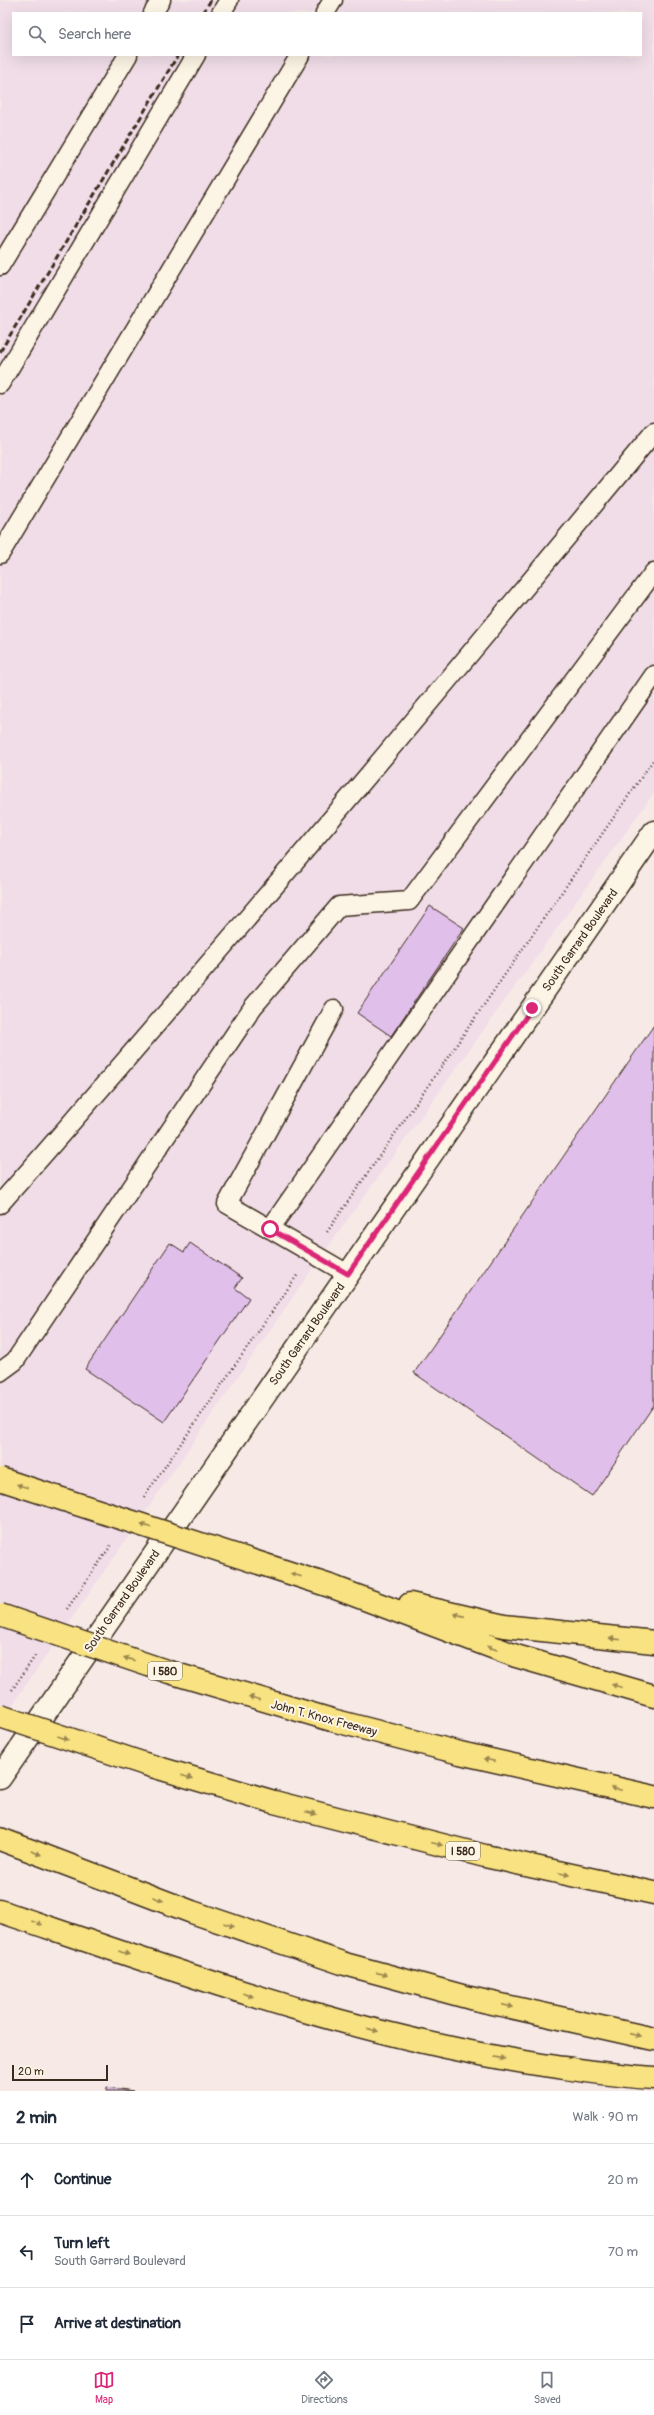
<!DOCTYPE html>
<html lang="en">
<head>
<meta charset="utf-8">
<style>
  body { margin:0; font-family:Pangolin,sans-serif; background:#f2f2f3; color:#1f2937 }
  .scale { position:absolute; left:12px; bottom:10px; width:96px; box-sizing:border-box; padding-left:4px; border:2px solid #3b2a1e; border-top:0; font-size:11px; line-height:14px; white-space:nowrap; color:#3b2a1e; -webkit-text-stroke:3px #fcf5e5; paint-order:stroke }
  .stop { position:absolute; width:12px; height:12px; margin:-9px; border:3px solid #db2777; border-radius:50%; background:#fff }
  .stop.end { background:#db2777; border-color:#fff; box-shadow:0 1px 4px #0008 }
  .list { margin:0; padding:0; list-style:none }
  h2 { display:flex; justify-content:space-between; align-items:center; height:52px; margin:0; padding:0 16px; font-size:17px }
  h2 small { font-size:13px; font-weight:400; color:#747a83 }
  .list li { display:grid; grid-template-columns:26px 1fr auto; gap:12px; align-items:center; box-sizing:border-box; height:72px; padding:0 16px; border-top:1px solid #e0e1e3 }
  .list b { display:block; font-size:15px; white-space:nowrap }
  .list p { margin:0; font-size:13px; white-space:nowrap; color:#747a83 }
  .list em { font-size:13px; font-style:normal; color:#747a83 }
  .icon { flex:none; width:22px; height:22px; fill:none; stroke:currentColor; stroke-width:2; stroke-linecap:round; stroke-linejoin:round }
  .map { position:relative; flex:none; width:654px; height:2091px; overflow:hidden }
  .search { position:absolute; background:#fff; box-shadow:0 4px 16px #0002; left:12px; right:12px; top:12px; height:44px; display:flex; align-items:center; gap:10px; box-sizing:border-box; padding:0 14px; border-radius:0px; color:#747a83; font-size:15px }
  .sheet { height:268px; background:#fff }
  nav { display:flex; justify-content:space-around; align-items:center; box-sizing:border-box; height:56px; border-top:1px solid #e0e1e3; background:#fff; font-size:11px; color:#747a83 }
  nav a { display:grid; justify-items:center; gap:2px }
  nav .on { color:#db2777 }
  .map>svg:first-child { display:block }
</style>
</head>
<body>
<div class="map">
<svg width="654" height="2091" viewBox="0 0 654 2091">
  <rect width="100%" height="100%" fill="#f7eae6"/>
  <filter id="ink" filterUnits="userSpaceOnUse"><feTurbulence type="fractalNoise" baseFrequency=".025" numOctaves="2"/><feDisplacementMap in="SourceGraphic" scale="8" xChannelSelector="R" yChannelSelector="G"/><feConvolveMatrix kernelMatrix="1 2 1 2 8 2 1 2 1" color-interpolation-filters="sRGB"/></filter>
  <g filter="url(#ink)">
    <path fill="#f0dde8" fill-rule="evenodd" d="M 0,0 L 654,0 L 654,793 L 315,1265 L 0,1723 ZM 13,13 L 641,13 L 641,55 L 13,55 Z"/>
    <path fill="#e1bfeb" stroke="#3b2a1e" d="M 430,906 L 464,928 L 391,1036 L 357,1013 Z
      M 654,1025 L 654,1405 L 592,1496 L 414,1373 Z
      M 170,1243 L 184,1252 L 190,1243 L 242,1278 L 235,1288 L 249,1298 L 164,1422 L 85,1369 Z
      M 107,2087 L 133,2091 L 107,2091 Z"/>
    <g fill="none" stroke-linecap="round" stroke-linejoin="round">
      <g stroke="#3b2a1e" stroke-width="21">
        <path id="lane" d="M 153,13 L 161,0
          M 221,13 L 229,0
          M 325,13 L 333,0
          M 0,266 L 128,55
          M 0,384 L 196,55
          M 0,554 L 300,55
          M 334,1009 L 227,1204 L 348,1274
          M 0,1204 C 223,951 439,692 654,432
          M 270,1229 L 654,675
          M 0,1372 L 15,1361 L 253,1007 L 339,906 L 409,901 L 654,572"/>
      </g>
      <g stroke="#3b2a1e" stroke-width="25">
        <path id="secondary" d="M 0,1778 L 654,832"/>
      </g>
      <g stroke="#3b2a1e" stroke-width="25">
        <path id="highway" d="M 333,1587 L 516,1656 L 654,1696
          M 410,1604 L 504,1626 L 654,1642
          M 332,1720 L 460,1753 L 654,1797
          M 274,1802 L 485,1856 L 654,1893
          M 0,1839 L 192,1912 L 345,1964 L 470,1998 L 654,2039
          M 0,1911 C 179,1972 354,2036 543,2065 C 580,2070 616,2076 654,2078"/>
      </g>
      <path stroke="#3b2a1e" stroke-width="2.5" stroke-dasharray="1 3" stroke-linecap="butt" d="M 327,1232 L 654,759
        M 144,1497 L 298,1274
        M 67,1609 L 112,1544
        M 12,1690 L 35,1656"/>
      <use href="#lane" stroke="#fcf5e5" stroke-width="18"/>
      <use href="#secondary" stroke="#fcf5e5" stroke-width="22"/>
      <use href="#highway" stroke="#f8e281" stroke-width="22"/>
      <path stroke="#3b2a1e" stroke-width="3" stroke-dasharray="6 3" stroke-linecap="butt" d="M 203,13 L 211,0
        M 0,352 L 178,55"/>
      <g stroke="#3b2a1e" stroke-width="25" stroke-linecap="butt">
        <path id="highway-bridge" d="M 0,1479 L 333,1587
          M 0,1615 L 169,1672 L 332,1720
          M 0,1716 L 145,1764 L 274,1802"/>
      </g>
      <use href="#highway-bridge" stroke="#f8e281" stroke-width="22"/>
    </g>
    <defs><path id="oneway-solid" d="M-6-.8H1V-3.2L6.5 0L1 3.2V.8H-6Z"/></defs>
    <g fill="#9a8650">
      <use href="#oneway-solid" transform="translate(22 1486) rotate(-162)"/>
      <use href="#oneway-solid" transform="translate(146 1526) rotate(-162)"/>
      <use href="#oneway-solid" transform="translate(296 1575) rotate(-162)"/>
      <use href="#oneway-solid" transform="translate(459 1615) rotate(-167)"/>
      <use href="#oneway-solid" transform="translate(615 1639) rotate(-173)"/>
      <use href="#oneway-solid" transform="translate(492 1648) rotate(-159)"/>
      <use href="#oneway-solid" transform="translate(129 1659) rotate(-162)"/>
      <use href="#oneway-solid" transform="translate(617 1686) rotate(-164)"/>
      <use href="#oneway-solid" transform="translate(254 1698) rotate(-164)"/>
      <use href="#oneway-solid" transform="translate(63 1738) rotate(19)"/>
      <use href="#oneway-solid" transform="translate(489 1760) rotate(-167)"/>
      <use href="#oneway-solid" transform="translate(187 1777) rotate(17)"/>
      <use href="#oneway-solid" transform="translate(616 1789) rotate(-168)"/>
      <use href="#oneway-solid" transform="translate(311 1813) rotate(15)"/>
      <use href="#oneway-solid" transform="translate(437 1844) rotate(14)"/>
      <use href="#oneway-solid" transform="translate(36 1853) rotate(21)"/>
      <use href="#oneway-solid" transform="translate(564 1874) rotate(12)"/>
      <use href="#oneway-solid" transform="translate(158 1899) rotate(21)"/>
      <use href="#oneway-solid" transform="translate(37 1923) rotate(19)"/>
      <use href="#oneway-solid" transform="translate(229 1925) rotate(19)"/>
      <use href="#oneway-solid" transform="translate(124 1953) rotate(19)"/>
      <use href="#oneway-solid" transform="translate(382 1974) rotate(15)"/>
      <use href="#oneway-solid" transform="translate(248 1995) rotate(18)"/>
      <use href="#oneway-solid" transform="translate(508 2006) rotate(13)"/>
      <use href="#oneway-solid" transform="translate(373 2030) rotate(15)"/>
      <use href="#oneway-solid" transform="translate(635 2035) rotate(13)"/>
      <use href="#oneway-solid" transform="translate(500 2058) rotate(11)"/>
    </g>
  </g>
  <g fill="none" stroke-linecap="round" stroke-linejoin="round" filter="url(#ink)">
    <path stroke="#db2777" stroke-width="5" d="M 270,1229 L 348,1274 L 532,1008"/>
  </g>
  <g text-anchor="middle" stroke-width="4" stroke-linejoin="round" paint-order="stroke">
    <g fill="#fcf5e5" stroke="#75675a" stroke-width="1">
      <rect x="148" y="1662" width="34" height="18" rx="3"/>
      <rect x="446" y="1842" width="34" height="18" rx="3"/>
    </g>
    <g font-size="11" font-weight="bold" fill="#3b2a1e">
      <text x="165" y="1675">I 580</text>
      <text x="463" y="1855">I 580</text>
    </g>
    <g font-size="12" fill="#3b2a1e" stroke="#fcf5e5">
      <text transform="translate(580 940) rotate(-55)" y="4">South Garrard Boulevard</text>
      <text transform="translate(307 1334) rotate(-55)" y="4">South Garrard Boulevard</text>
      <text transform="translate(122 1601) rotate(-55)" y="4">South Garrard Boulevard</text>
      <text transform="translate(324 1718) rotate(15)" y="4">John T. Knox Freeway</text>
    </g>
  </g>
</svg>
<div class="scale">20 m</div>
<div class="stop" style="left:270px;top:1229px"></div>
<div class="stop end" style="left:532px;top:1008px"></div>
<div class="search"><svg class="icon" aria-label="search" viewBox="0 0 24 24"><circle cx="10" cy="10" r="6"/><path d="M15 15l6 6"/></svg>Search here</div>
</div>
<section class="sheet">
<h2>2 min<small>Walk · 90 m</small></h2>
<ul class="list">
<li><svg class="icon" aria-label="ahead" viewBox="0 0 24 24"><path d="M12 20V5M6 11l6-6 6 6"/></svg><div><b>Continue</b></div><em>20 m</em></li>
<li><svg class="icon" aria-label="left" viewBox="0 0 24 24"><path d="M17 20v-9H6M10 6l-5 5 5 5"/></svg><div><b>Turn left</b><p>South Garrard Boulevard</p></div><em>70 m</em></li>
<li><svg class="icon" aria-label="arrive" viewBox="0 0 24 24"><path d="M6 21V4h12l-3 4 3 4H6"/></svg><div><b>Arrive at destination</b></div></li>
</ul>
</section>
<nav>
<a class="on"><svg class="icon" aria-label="map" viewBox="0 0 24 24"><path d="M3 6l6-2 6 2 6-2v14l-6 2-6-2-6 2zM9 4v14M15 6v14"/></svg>Map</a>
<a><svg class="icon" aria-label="directions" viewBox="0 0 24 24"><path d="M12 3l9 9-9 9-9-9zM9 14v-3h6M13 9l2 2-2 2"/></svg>Directions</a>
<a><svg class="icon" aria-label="saved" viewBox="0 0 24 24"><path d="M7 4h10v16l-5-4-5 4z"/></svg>Saved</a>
</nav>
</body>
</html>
